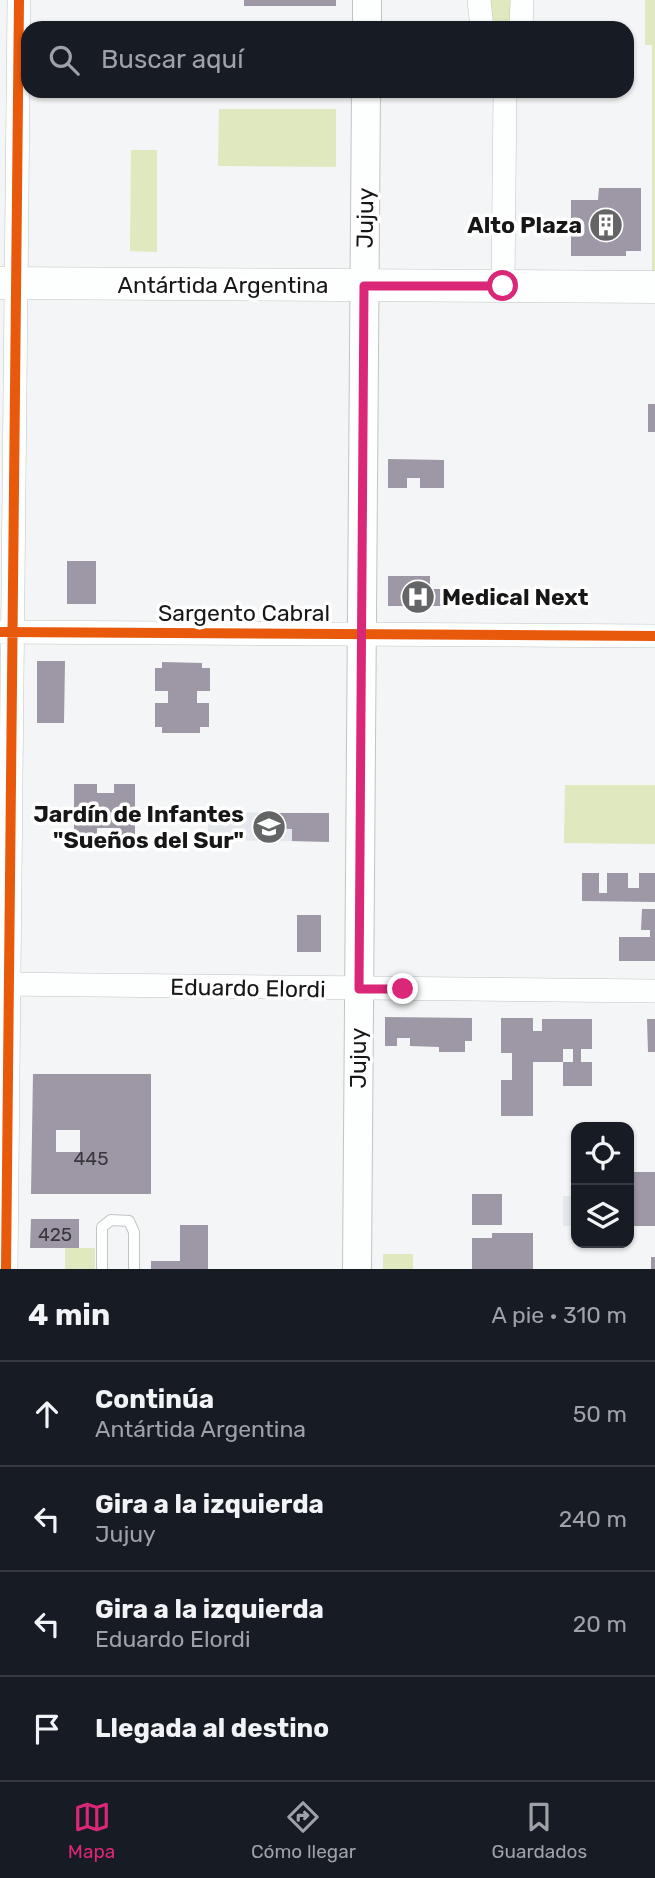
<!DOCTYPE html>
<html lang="es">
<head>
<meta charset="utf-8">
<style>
  body { margin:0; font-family:Rubik,sans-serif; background:#20242c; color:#f1f3f6 }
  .controls { position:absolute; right:21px; bottom:21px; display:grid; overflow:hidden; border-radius:14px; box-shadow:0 2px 5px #0004 }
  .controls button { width:63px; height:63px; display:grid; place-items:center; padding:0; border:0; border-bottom:2px solid #363941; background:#171b24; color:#f1f3f6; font:35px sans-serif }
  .stop { position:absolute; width:21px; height:21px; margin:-16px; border:5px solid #db2777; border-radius:50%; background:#fff }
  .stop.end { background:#db2777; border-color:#fff; box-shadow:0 2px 7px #0008 }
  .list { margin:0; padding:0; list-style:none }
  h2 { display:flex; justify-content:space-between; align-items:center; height:91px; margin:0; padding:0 28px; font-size:30px }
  h2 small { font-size:23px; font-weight:400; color:#9ea1a6 }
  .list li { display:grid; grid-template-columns:46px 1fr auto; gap:21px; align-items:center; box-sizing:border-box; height:105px; padding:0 28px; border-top:2px solid #363941 }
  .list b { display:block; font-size:26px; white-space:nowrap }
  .list p { margin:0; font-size:23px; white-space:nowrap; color:#9ea1a6 }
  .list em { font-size:23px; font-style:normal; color:#9ea1a6 }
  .icon { flex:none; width:38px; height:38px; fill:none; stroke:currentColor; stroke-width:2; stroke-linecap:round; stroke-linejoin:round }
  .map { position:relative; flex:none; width:655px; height:1269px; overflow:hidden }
  .search { position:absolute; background:#171b24; box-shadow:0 2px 5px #0004; left:21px; right:21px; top:21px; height:77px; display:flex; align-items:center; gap:18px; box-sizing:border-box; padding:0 24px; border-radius:21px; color:#9ea1a6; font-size:26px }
  .sheet { height:511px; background:#171b24 }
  nav { display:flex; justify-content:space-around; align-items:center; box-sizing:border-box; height:98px; border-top:2px solid #363941; background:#171b24; font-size:19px; color:#9ea1a6 }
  nav a { display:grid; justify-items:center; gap:4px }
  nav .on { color:#db2777 }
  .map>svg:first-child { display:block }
</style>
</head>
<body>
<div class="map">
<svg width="655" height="1269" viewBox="0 0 655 1269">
  <rect width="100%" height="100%" fill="#f4f5f6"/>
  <path fill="#e4e8ed" d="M 208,812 L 329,813 L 329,842 L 208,840 Z
    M 563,1196 L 576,1196 L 576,1226 L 563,1226 Z"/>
  <path fill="#dfe8be" d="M 489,0 L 516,0 L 515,28 L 493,28 Z
    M 645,0 L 655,0 L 655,278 L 652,278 L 652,45 L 645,45 Z
    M 219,109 L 336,109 L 336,167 L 218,166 Z
    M 131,150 L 157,150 L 157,252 L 130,251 Z
    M 565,785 L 655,785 L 655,844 L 564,843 Z
    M 65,1248 L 95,1248 L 95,1269 L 65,1269 Z
    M 383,1254 L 413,1254 L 413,1269 L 383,1269 Z"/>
  <path fill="#9e97a5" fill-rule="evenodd" d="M 244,0 L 336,0 L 336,6 L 244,6 Z
    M 599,188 L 641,188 L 641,251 L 626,251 L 626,256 L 571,256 L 571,200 L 598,200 Z
    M 648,404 L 655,404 L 655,432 L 648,432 Z
    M 388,459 L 444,460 L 444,488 L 420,488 L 420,478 L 407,478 L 407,488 L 388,488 Z
    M 67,561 L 96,561 L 96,604 L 67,604 Z
    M 388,576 L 430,576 L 430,589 L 448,589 L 448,606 L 388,606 Z
    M 37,661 L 65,661 L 64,723 L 37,723 Z
    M 162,662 L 202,663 L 202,668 L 210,668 L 210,691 L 197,691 L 197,703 L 209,703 L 209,727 L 200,727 L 200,733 L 162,733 L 162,727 L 155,727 L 155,703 L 168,703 L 168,691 L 155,691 L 155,668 L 162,668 Z
    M 74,784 L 97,784 L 97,793 L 114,793 L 114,784 L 135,784 L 135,840 L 114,840 L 114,828 L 97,828 L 97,840 L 74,839 Z
    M 266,813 L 329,813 L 329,842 L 292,841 L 292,829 L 266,828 Z
    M 582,873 L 599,873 L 599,893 L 607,893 L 607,873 L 628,873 L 628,888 L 639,888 L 639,873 L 655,873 L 655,902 L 582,901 Z
    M 642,909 L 655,909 L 655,961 L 619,961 L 619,937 L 650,937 L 650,930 L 641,930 Z
    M 297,915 L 321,915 L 321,952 L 297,952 Z
    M 385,1017 L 472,1018 L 472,1041 L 465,1041 L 465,1052 L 439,1052 L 439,1047 L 410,1046 L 410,1038 L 397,1038 L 397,1046 L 385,1046 Z
    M 501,1018 L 533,1018 L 533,1031 L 542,1031 L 542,1019 L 592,1019 L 592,1049 L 581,1049 L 581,1062 L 592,1062 L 592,1086 L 563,1086 L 563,1062 L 533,1062 L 533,1116 L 501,1116 L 501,1080 L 512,1080 L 512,1053 L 501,1053 ZM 563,1049 L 573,1049 L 573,1062 L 563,1062 Z
    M 647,1019 L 655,1019 L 655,1052 L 648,1052 Z
    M 33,1074 L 151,1074 L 151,1194 L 31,1194 ZM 56,1130 L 80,1130 L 80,1152 L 56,1152 Z
    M 629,1172 L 655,1172 L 655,1226 L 629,1226 Z
    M 472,1194 L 502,1194 L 502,1225 L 472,1225 Z
    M 31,1219 L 79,1219 L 79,1248 L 30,1248 Z
    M 180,1225 L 208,1225 L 208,1269 L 151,1269 L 151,1261 L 180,1261 Z
    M 492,1233 L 533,1233 L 533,1269 L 472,1269 L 472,1238 L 492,1238 Z
    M 651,1257 L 655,1257 L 655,1269 L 651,1269 Z"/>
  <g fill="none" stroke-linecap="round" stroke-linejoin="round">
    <g stroke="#c2c4c4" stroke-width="12">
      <path id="service" d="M 102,1269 L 102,1227 L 111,1220 L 129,1221 L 134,1232 L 134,1269"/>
    </g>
    <g stroke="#c2c4c4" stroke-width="24">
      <path id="minor" d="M 479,0 L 482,28
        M 521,28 L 522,0
        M 503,286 L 505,91
        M 0,632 L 655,636
        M 0,984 L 655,991
        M 6,1269 L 19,0"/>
    </g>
    <g stroke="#c2c4c4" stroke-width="30">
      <path id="tertiary" d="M 367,28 L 367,0
        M 357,1269 L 366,91"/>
    </g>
    <g stroke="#c2c4c4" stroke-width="33">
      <path id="secondary" d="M 0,283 L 655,287"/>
    </g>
    <use href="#service" stroke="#fdfefe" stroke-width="10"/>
    <use href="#minor" stroke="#fdfefe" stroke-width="23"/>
    <use href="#tertiary" stroke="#fdfefe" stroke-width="28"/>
    <use href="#secondary" stroke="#fdfefe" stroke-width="32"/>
    <g stroke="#fff" stroke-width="15">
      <path id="cycleway" d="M 0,632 L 655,636
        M 6,1269 L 19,0"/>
    </g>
    <use href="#cycleway" stroke="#e8590c" stroke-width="10"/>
  </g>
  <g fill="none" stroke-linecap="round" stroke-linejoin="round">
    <path stroke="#db2777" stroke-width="9" d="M 403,989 L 359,989 L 364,286 L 503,286"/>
  </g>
  <defs>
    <g id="building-disc" transform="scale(1.75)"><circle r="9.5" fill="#646566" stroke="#fff"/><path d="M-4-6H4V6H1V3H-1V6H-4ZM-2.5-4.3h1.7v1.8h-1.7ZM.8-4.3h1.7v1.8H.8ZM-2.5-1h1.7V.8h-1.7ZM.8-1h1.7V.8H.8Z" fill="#fff"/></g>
    <g id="hospital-disc" transform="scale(1.75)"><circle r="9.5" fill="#646566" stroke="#fff"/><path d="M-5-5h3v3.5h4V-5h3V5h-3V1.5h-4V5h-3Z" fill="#fff"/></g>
    <g id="school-disc" transform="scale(1.75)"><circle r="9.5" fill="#646566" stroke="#fff"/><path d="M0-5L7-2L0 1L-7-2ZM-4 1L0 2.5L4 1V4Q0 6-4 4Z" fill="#fff"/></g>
  </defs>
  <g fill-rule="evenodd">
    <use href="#building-disc" x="606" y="225"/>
    <use href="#hospital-disc" x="418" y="597"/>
    <use href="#school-disc" x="269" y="827"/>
  </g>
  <g text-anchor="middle" stroke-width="7" stroke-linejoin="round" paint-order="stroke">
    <g font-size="19" fill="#39373b">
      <text x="91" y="1165">445</text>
      <text x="55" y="1241">425</text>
    </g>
    <g font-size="23" fill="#171718" stroke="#fff">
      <text transform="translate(365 218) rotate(-89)" y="8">Jujuy</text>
      <text x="223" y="293">Antártida Argentina</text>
      <text x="244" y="621">Sargento Cabral</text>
      <text transform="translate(248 988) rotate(1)" y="8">Eduardo Elordi</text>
      <text transform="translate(358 1058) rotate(-90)" y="8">Jujuy</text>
    </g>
    <g font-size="23" font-weight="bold" fill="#171718" stroke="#fff" text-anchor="end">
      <text x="582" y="233">Alto Plaza</text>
      <text x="442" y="605" text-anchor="start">Medical Next</text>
      <text x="244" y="822">Jardín de Infantes<tspan x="244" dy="26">"Sueños del Sur"</tspan></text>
    </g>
  </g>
</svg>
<div class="controls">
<button><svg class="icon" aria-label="locate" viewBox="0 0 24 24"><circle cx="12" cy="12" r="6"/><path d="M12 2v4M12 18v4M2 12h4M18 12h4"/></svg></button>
<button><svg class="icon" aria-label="layers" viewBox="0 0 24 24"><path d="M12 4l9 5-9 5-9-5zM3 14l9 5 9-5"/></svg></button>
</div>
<div class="stop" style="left:503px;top:286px"></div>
<div class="stop end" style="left:403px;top:989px"></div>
<div class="search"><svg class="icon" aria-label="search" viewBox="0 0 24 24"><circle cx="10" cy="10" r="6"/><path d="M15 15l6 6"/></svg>Buscar aquí</div>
</div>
<section class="sheet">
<h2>4 min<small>A pie · 310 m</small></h2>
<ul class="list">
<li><svg class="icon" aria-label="ahead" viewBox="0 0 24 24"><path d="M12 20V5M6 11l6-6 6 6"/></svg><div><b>Continúa</b><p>Antártida Argentina</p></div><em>50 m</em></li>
<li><svg class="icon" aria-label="left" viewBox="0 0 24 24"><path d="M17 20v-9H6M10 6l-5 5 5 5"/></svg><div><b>Gira a la izquierda</b><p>Jujuy</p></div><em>240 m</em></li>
<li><svg class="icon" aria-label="left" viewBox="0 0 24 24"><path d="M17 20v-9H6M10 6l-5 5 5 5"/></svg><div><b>Gira a la izquierda</b><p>Eduardo Elordi</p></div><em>20 m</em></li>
<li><svg class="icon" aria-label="arrive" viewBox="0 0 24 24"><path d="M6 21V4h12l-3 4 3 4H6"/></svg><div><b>Llegada al destino</b></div></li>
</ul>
</section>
<nav>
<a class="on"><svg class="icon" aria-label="map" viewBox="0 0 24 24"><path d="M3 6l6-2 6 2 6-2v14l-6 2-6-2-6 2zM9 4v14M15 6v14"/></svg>Mapa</a>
<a><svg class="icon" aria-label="directions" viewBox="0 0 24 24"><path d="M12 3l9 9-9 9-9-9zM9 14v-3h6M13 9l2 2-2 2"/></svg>Cómo llegar</a>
<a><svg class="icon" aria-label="saved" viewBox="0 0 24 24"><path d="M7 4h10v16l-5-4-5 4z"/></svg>Guardados</a>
</nav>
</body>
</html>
